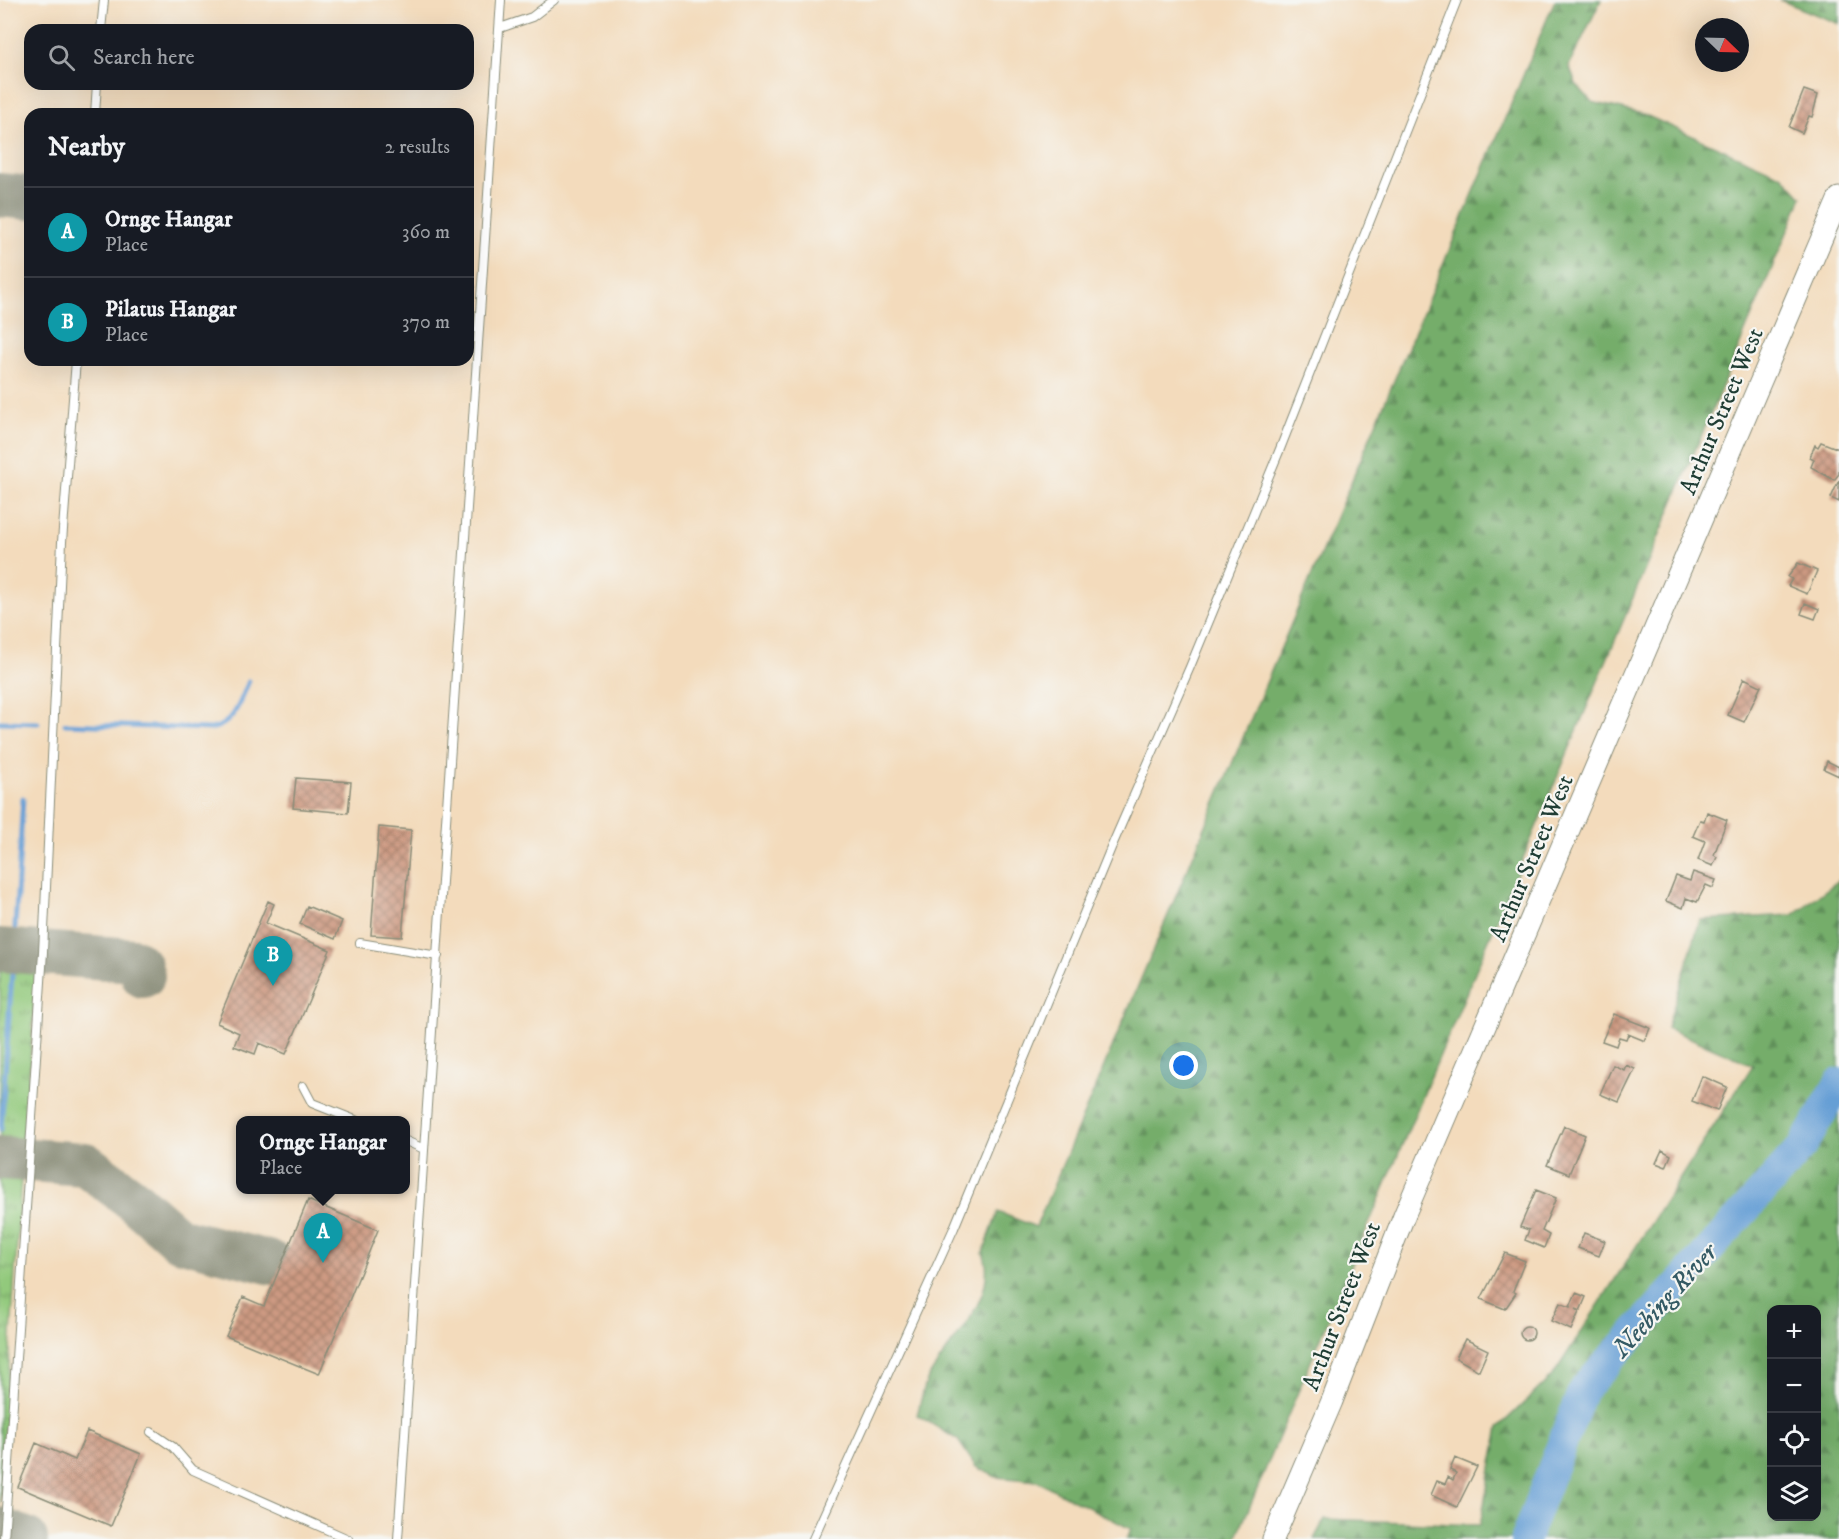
<!DOCTYPE html>
<html lang="en">
<head>
<meta charset="utf-8">
<style>
  body { margin:0; font-family:"IM FELL DW Pica",serif; background:#20242c; color:#f1f3f6 }
  .controls { position:absolute; right:18px; bottom:18px; display:grid; overflow:hidden; border-radius:12px; box-shadow:0 6px 24px #0002 }
  .controls button { width:54px; height:54px; display:grid; place-items:center; padding:0; border:0; border-bottom:2px solid #363941; background:#171b24; color:#f1f3f6; font:30px sans-serif }
  .compass { position:absolute; left:1695px; top:18px; width:54px; height:54px; border-radius:50%; background:#171b24; box-shadow:0 6px 24px #0002; rotate:113deg }
  .you { position:absolute; left:1184px; top:1066px; width:21px; height:21px; margin:-15px; border:4px solid #fff; border-radius:50%; background:#1a73e8; box-shadow:0 0 0 9px #1a73e833 }
  .badge { display:grid; place-items:center; width:39px; height:39px; border-radius:50%; background:#0b8043; color:#fff; font-size:20px; font-weight:700 }
  .pin { position:absolute; translate:-50% -50px; filter:drop-shadow(0 2px 3px #0008) }
  .pin::after { content:''; position:absolute; top:32px; width:21px; height:18px; background:inherit; clip-path:polygon(0 0,100% 0,50% 100%) }
  .popup { position:absolute; left:236px; top:1116px; width:174px; height:78px; box-sizing:border-box; display:grid; place-content:center; border-radius:12px; background:#171b24; filter:drop-shadow(0 2px 4px #0005); font-size:20px; white-space:nowrap; color:#9ea1a6 }
  .popup b { font-size:22px; color:#f1f3f6 }
  .popup::after { content:''; position:absolute; left:50%; top:100%; margin-left:-12px; border:12px solid transparent; border-top-color:#171b24 }
  .list { margin:0; padding:0; list-style:none }
  h2 { display:flex; justify-content:space-between; align-items:center; height:78px; margin:0; padding:0 24px; font-size:26px }
  h2 small { font-size:20px; font-weight:400; color:#9ea1a6 }
  .list li { display:grid; grid-template-columns:39px 1fr auto; gap:18px; align-items:center; box-sizing:border-box; height:90px; padding:0 24px; border-top:2px solid #363941 }
  .list b { display:block; font-size:22px; white-space:nowrap }
  .list p { margin:0; font-size:20px; white-space:nowrap; color:#9ea1a6 }
  .list em { font-size:20px; font-style:normal; color:#9ea1a6 }
  .icon { flex:none; width:33px; height:33px; fill:none; stroke:currentColor; stroke-width:2; stroke-linecap:round; stroke-linejoin:round }
  .map { position:relative; flex:none; width:1839px; height:1539px; overflow:hidden }
  .search { position:absolute; background:#171b24; box-shadow:0 6px 24px #0002; left:24px; top:24px; width:450px; height:66px; display:flex; align-items:center; gap:15px; box-sizing:border-box; padding:0 21px; border-radius:18px; color:#9ea1a6; font-size:22px }
  .panel { position:absolute; background:#171b24; box-shadow:0 6px 24px #0002; left:24px; top:108px; width:450px; height:258px; border-radius:18px }
  .map>svg:first-child { display:block }
</style>
</head>
<body>
<div class="map">
<svg width="1839" height="1539" viewBox="0 0 1839 1539">
  <defs>
    <pattern id="grass-tufts" width="24" height="20" patternUnits="userSpaceOnUse" patternTransform="scale(1.5)"><rect width="24" height="20" fill="#92c97b"/><path d="M3 7l-1-3M5 7V3M7 7l1-3M15 17l-1-3M17 17v-4M19 17l1-3" fill="none" stroke="#77a466"/></pattern>
    <pattern id="forest-firs" width="22" height="20" patternUnits="userSpaceOnUse" patternTransform="scale(1.5)"><rect width="22" height="20" fill="#75ad6b"/><path d="M5 1l3.5 6h-7zM16 11l3.5 6h-7z" fill="#5f8e59"/></pattern>
    <pattern id="building-cross-hatch" width="8" height="8" patternUnits="userSpaceOnUse" patternTransform="scale(1.5)"><rect width="8" height="8" fill="#cd9a82"/><path d="M0 0l8 8M0 8l8-8" fill="none" stroke="#a67f6b"/></pattern>
  </defs>
  <rect width="100%" height="100%" fill="#f6f6f2"/>
  <filter id="ink" filterUnits="userSpaceOnUse"><feTurbulence type="fractalNoise" baseFrequency=".0167" numOctaves="2"/><feDisplacementMap in="SourceGraphic" scale="12" xChannelSelector="R" yChannelSelector="G"/><feConvolveMatrix kernelMatrix="1 2 1 2 8 2 1 2 1" color-interpolation-filters="sRGB"/></filter>
  <filter id="wash" filterUnits="userSpaceOnUse"><feTurbulence type="fractalNoise" baseFrequency=".008" numOctaves="4" result="noise"/><feDisplacementMap in="SourceGraphic" scale="24" xChannelSelector="R" yChannelSelector="G"/><feGaussianBlur stdDeviation="1.35" result="paint"/><feColorMatrix in="noise" values="0 0 0 0 0 0 0 0 0 0 0 0 0 0 0 0 0 1.4 0 .05"/><feComposite in="paint" operator="in"/></filter>
  <g filter="url(#wash)">
    <rect width="100%" height="100%" fill="#f3dbbc"/>
    <path fill="url(#grass-tufts)" stroke="#588358" stroke-width="1.5" d="M 0,966 L 37,969 L 24,1140 L 0,1138 Z
      M 0,1176 L 21,1178 L 0,1506 Z"/>
    <path fill="url(#forest-firs)" stroke="#4a7550" stroke-width="1.5" fill-rule="evenodd" d="M 1555,0 L 1601,0 L 1569,66 L 1576,84 L 1592,102 L 1643,114 L 1783,176 L 1802,197 L 1236,1539 L 1126,1539 L 1131,1529 L 1037,1481 L 996,1477 L 976,1467 L 958,1440 L 917,1415 C 921,1402 923,1386 930,1375 C 950,1341 1000,1296 983,1253 L 998,1212 L 1036,1227 Z
      M 1780,0 L 1839,0 L 1839,24 Z
      M 1839,880 L 1839,1539 L 1314,1539 L 1325,1519 L 1480,1525 L 1499,1427 L 1554,1374 L 1753,1065 L 1667,1028 L 1700,920 L 1793,915 ZM 1772,1310 L 1816,1310 L 1816,1516 L 1772,1516 Z"/>
    <g fill="none" stroke-linecap="round" stroke-linejoin="round">
      <path stroke="#669fd5" stroke-width="5" d="M 0,722 L 38,723
        M 65,724 L 211,729 C 235,724 240,701 249,681
        M 15,927 L 23,798
        M 1,1129 L 12,974"/>
      <path stroke="#669fd5" stroke-width="30" d="M 1525,1539 L 1583,1390 L 1803,1146 L 1839,1083"/>
      <path stroke="#898c78" stroke-width="44" d="M 0,195 L 30,198
        M 0,950 L 133,960 L 140,966 L 143,976
        M 0,1158 L 85,1164 L 130,1197 L 178,1239 L 272,1263
        M 0,1529 L 26,1539"/>
    </g>
    <g id="blocks">
      <path fill="url(#building-cross-hatch)" d="M 1804,90 L 1818,95 L 1812,117 L 1809,116 L 1802,133 L 1789,127 Z
        M 1821,442 L 1839,449 L 1839,474 L 1834,480 L 1811,467 L 1814,459 L 1810,457 L 1815,445 L 1818,447 Z
        M 1839,480 L 1839,502 L 1831,498 Z
        M 1798,563 L 1817,571 L 1807,594 L 1788,586 L 1792,579 L 1788,577 Z
        M 1805,603 L 1819,609 L 1815,619 L 1801,614 Z
        M 1744,678 L 1761,686 L 1744,722 L 1728,715 Z
        M 1827,761 L 1839,767 L 1839,776 L 1824,769 Z
        M 296,778 L 351,782 L 348,813 L 293,808 Z
        M 1707,812 L 1727,820 L 1714,855 L 1717,857 L 1713,866 L 1698,860 L 1705,841 L 1693,836 L 1700,820 L 1704,821 Z
        M 379,827 L 411,830 L 402,937 L 371,935 Z
        M 1693,872 L 1716,880 L 1713,888 L 1706,885 L 1697,902 L 1686,898 L 1683,908 L 1666,901 L 1676,876 L 1690,881 Z
        M 268,901 L 274,904 L 266,923 L 330,950 L 286,1054 L 259,1043 L 255,1054 L 234,1046 L 239,1033 L 217,1023 Z
        M 307,906 L 342,921 L 335,939 L 300,924 Z
        M 1614,1014 L 1650,1028 L 1645,1041 L 1628,1034 L 1626,1039 L 1619,1037 L 1616,1046 L 1602,1041 Z
        M 1613,1065 L 1624,1070 L 1626,1065 L 1635,1069 L 1619,1102 L 1600,1094 Z
        M 1702,1076 L 1727,1087 L 1717,1111 L 1692,1101 Z
        M 1564,1126 L 1585,1135 L 1569,1174 L 1547,1165 Z
        M 1662,1150 L 1671,1155 L 1666,1167 L 1656,1163 Z
        M 1536,1190 L 1556,1198 L 1542,1231 L 1549,1235 L 1544,1248 L 1525,1240 L 1529,1230 L 1520,1227 Z
        M 308,1200 L 378,1230 L 319,1374 L 226,1336 L 243,1297 L 264,1306 Z
        M 1584,1233 L 1605,1241 L 1599,1256 L 1578,1248 Z
        M 1505,1253 L 1525,1261 L 1513,1291 L 1516,1293 L 1505,1309 L 1481,1299 Z
        M 1576,1293 L 1586,1297 L 1580,1311 L 1575,1309 L 1579,1312 L 1571,1330 L 1551,1321 L 1560,1303 L 1570,1307 Z
        M1520 1333a7 7 0 1 1 14 0a7 7 0 1 1-14 0Z
        M 1465,1339 L 1488,1350 L 1479,1371 L 1456,1358 Z
        M 87,1431 L 141,1454 L 111,1526 L 18,1487 L 36,1443 L 75,1460 Z
        M 1455,1458 L 1477,1467 L 1457,1507 L 1431,1495 L 1437,1481 L 1445,1484 L 1448,1477 L 1453,1480 L 1456,1473 L 1450,1470 Z"/>
    </g>
  </g>
  <g filter="url(#ink)">
    <use href="#blocks" fill-opacity="0" stroke="#898c78" stroke-width="1.5"/>
    <g fill="none" stroke-linecap="round" stroke-linejoin="round">
      <g stroke="#898c78" stroke-width="10">
        <path id="lane" d="M 500,28 L 532,17 L 554,0
          M 101,30 L 104,0
          M 95,114 L 97,84
          M 360,943 L 438,956
          M 303,1086 L 312,1103 L 355,1120
          M 406,1141 L 424,1149
          M 151,1432 L 173,1447 L 193,1470 L 348,1539
          M 4,1539 L 43,952 L 62,542 L 76,360
          M 398,1539 L 501,0
          M 813,1539 L 954,1228 L 1111,848 L 1190,667 L 1280,449 L 1457,0"/>
      </g>
      <g stroke="#898c78" stroke-width="23">
        <path id="secondary" d="M 1273,1539 L 1332,1401 L 1404,1216 L 1839,198"/>
      </g>
      <use href="#lane" stroke="#fff" stroke-width="8"/>
      <use href="#secondary" stroke="#fff" stroke-width="21"/>
    </g>
  </g>
  <g text-anchor="middle" stroke-width="4.5" stroke-linejoin="round" paint-order="stroke">
    <g font-size="24" fill="#1f3d34" stroke="#f6f6f2">
      <text transform="translate(1721 411) rotate(-67)" y="8">Arthur Street West</text>
      <text transform="translate(1531 858) rotate(-67)" y="8">Arthur Street West</text>
      <text transform="translate(1341 1306) rotate(-69)" y="8">Arthur Street West</text>
    </g>
    <g font-size="26" font-style="italic" fill="#345a64" stroke="#f6f6f2">
      <text transform="translate(1664 1300) rotate(-48)" y="9">Neebing River</text>
    </g>
  </g>
</svg>
<div class="controls">
<button>+</button>
<button>−</button>
<button><svg class="icon" aria-label="locate" viewBox="0 0 24 24"><circle cx="12" cy="12" r="6"/><path d="M12 2v4M12 18v4M2 12h4M18 12h4"/></svg></button>
<button><svg class="icon" aria-label="layers" viewBox="0 0 24 24"><path d="M12 4l9 5-9 5-9-5zM3 14l9 5 9-5"/></svg></button>
</div>
<svg class="compass" viewBox="-18 -18 36 36"><path d="M0-13l5 13h-10z" fill="#e53935"/><path d="M0 13l5-13h-10z" fill="#9ea1a6"/></svg>
<div class="you"></div>
<div class="pin badge" style="left:323px;top:1263px;background:#0f9aa8">A</div>
<div class="popup"><b>Ornge Hangar</b>Place</div>
<div class="pin badge" style="left:273px;top:986px;background:#0f9aa8">B</div>
<div class="search"><svg class="icon" aria-label="search" viewBox="0 0 24 24"><circle cx="10" cy="10" r="6"/><path d="M15 15l6 6"/></svg>Search here</div>
<section class="panel">
<h2>Nearby<small>2 results</small></h2>
<ul class="list">
<li><span class="badge" style="background:#0f9aa8">A</span><div><b>Ornge Hangar</b><p>Place</p></div><em>360 m</em></li>
<li><span class="badge" style="background:#0f9aa8">B</span><div><b>Pilatus Hangar</b><p>Place</p></div><em>370 m</em></li>
</ul>
</section>
</div>
</body>
</html>
